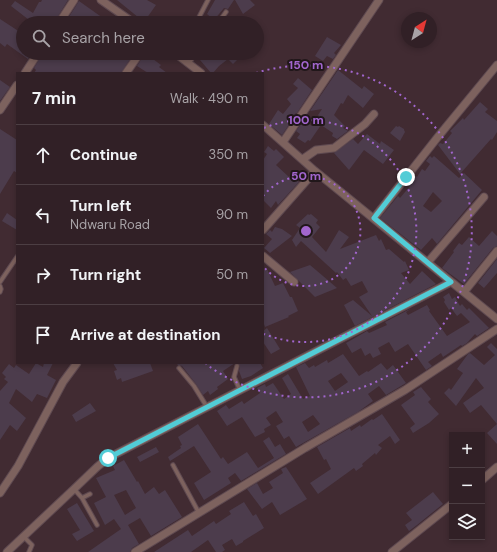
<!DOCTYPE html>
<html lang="en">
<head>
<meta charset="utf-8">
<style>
  body { margin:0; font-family:"DM Sans",sans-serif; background:#39282e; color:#f1f3f6 }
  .controls { position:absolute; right:12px; bottom:12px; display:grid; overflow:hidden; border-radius:0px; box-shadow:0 2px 6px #0003 }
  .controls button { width:36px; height:36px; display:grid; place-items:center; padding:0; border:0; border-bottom:1px solid #4c3e43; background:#312026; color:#f1f3f6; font:20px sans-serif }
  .compass { position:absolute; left:401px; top:12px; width:36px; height:36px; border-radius:50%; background:#312026; box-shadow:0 2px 6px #0003; rotate:36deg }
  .stop { position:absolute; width:12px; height:12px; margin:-9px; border:3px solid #52ccd6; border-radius:50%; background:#fff }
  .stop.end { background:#52ccd6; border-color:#fff; box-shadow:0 1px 4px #0008 }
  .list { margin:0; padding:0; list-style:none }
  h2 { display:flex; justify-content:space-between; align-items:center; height:52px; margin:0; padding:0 16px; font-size:17px }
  h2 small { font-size:13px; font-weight:400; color:#a8a3a7 }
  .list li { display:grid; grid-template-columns:26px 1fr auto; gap:12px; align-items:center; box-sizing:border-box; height:60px; padding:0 16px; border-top:1px solid #4c3e43 }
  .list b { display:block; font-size:15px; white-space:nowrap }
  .list p { margin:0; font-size:13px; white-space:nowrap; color:#a8a3a7 }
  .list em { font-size:13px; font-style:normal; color:#a8a3a7 }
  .icon { flex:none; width:22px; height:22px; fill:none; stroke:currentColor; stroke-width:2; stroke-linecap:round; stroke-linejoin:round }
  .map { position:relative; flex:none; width:497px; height:552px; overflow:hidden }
  .search { position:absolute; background:#312026; box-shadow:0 2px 6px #0003; left:16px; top:16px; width:248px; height:44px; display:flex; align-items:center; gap:10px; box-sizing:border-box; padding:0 14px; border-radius:22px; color:#a8a3a7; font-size:15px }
  .panel { position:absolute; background:#312026; box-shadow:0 2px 6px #0003; left:16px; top:72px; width:248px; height:292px; border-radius:0px }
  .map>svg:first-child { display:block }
</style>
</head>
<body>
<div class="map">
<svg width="497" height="552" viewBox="0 0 497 552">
  <rect width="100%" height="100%" fill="#412b32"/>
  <path fill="#4c3c4c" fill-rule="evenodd" d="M 42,0 L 68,0 L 54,23 L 33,23 L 11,6 L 15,1 L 33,13 L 39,2 L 41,2 Z
    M 117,0 L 147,0 L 156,5 L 144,22 Z
    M 215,0 L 234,0 L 228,9 L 224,8 L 214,20 L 207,14 Z
    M 235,0 L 250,0 L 255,5 L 243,14 Z
    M 79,1 L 86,6 L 110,23 L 65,23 Z
    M 0,19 L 23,34 L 23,53 L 32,53 L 28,59 L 7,44 L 5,47 L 0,43 Z
    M 327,37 L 341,45 L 334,53 L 336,55 L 333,59 L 327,56 L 323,61 L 315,56 Z
    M 43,53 L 134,53 L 121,73 L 34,73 L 36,70 L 34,68 Z
    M 145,53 L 161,65 L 159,67 L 167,73 L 148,73 L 137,66 Z
    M 208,53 L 238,53 L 240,57 L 233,64 L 228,59 L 219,66 L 213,73 L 211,73 L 200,60 Z
    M 338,70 L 362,89 L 364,86 L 374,94 L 363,108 L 348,95 L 343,104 L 341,103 L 334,115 L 345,126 L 343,128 L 348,131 L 337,139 L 332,136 L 333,133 L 321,125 L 310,141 L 308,140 L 305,143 L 297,138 L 300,134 L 296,131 L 304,120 L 312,126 L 319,116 L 318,115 L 322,109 L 310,111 Z
    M 298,78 L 312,90 L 297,113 L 295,113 L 296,114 L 282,135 L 269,124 L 278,110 L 283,114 L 291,104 L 287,99 L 298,88 L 293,84 Z
    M 0,80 L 10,87 L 0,101 Z
    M 480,102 L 488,109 L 485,112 L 497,121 L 497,132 L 492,140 L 491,139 L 460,174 L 438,145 L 440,143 L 443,144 L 452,133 L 450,131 L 463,118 L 464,120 Z
    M 396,126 L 398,127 L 399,126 L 404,129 L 404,130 L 405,132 L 400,141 L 390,133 Z
    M 0,129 L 17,140 L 17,173 L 14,171 L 0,194 Z
    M 367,134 L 380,144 L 381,141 L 394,150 L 383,164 L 364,150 L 349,170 L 334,153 L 353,139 L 358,144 Z
    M 268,146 L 274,151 L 276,149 L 284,157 L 276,165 L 289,177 L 291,175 L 299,182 L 278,205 L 276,201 L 271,208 L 263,200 L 263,160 L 267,154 L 264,152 Z
    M 430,156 L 432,158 L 434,156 L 459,178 L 464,173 L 482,190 L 437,244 L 432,238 L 421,250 L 380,218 L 398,196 L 400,198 L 410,186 L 408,185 L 411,179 L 416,176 L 417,177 L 422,169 L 425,171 L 430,164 L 426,161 ZM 433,192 L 442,201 L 431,212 L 423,206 Z
    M 7,213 L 17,220 L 17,230 L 2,221 Z
    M 308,214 L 309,215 L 311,214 L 318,220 L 316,223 L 320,227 L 312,237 L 326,252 L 339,230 L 349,237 L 340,249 L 376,235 L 379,241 L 381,239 L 386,250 L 389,249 L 404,262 L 405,261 L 409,270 L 401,273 L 410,284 L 422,271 L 436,284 L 355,326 L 344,305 L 353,300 L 372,316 L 359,297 L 368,292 L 362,281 L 351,286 L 346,278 L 343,280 L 337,272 L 336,273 L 301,241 L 296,247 L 292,240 L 300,228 L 296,225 Z
    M 275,227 L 282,229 L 292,236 L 270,253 L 264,248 L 272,239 L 266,234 L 270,230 L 272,232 Z
    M 492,231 L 497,236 L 497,246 L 493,248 L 464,284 L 442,268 L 454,252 L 453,251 L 459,243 L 462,245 L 469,237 L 479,246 Z
    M 497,259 L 497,273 L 484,288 L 478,283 Z
    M 310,265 L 323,276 L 337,288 L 315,297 L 290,272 Z
    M 267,269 L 275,286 L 283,283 L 290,297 L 292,297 L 298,311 L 288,316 L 289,317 L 265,327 L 263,321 L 263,270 Z
    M 449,293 L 452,299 L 455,297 L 460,306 L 462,304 L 467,310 L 469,308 L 489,328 L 477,336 L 475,334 L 467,343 L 462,346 L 461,345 L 443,357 L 441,353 L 428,362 L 432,366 L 426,370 L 408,344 L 395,352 L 389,342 L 378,348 L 381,354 L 373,358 L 370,353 L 365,356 L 361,348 L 352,353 L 346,343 L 367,331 L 369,333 L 387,325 L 385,322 L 412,308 L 406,312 L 408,315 L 427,305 L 430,310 L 429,311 L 447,336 L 470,322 L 461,313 L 457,316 L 451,308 L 449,310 L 444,302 L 445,300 L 443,297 Z
    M 267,328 L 280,349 L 271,354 L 263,342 L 263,331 Z
    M 491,343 L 497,349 L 497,444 L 487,433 L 497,424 L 481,405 L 470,413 L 463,403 L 484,388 L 476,378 L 456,406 L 444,393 L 449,388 L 451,390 L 463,373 L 457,369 L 468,354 L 470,353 L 484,365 L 495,355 L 487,347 Z
    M 343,354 L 359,376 L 367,371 L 368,372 L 381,363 L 387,370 L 393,365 L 406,383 L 386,395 L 379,386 L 368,394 L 373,401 L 358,412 L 296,447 L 289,436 L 284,439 L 276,426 L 283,422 L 276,411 L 266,418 L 271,425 L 264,429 L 265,432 L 255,437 L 242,417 L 227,426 L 217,411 L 226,405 L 229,409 L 242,401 L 244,404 L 260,393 L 257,388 L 265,384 L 266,387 L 273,383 L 284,399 L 291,394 L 282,378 L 288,374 L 303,399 L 310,396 L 296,367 L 305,363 L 309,368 L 314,365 L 315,367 L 327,360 L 328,363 ZM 341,373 L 348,382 L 335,391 L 328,381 ZM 313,415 L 320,424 L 308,432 L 302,422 Z
    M 36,363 L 43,367 L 44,363 L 53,363 L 47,375 L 56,380 L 47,398 L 37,394 L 32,402 L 16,389 L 9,403 L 26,418 L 17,431 L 10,425 L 0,440 L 0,391 L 8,382 L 4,379 L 6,377 L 2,373 L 9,364 L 14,368 L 16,365 L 29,374 Z
    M 113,363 L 150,363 L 153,371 L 122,382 L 121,378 L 117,380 L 114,371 L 117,370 Z
    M 176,363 L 235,363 L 223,371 L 228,379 L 217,387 L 218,389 L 210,395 L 208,391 L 203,395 L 196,384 L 182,366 L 178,365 Z
    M 238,363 L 260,363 L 263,368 L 251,376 L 242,379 L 239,371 L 240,366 Z
    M 421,387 L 431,399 L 428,402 L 439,414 L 429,423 L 413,433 L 410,428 L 415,424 L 401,405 L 415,395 L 413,392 Z
    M 90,403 L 96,411 L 76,422 L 72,415 Z
    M 382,414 L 400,440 L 395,444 L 390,436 L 378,445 L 382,448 L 376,455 L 375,453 L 362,464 L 363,466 L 356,471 L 354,468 L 318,494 L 310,483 L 331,469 L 326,459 L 324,460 L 317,447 L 350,428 L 351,431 L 360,425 L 361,427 L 372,419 L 373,420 Z
    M 198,424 L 221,459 L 223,457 L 228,464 L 247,452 L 258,468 L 274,458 L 263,441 L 269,437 L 275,447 L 280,444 L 286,454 L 241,481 L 235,473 L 228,478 L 231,483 L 204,500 L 194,483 L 211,472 L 194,446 L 170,461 L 168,457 L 181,448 L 180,446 L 182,445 L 178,437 Z
    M 156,447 L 159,452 L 140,462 L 137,457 Z
    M 124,460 L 137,482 L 138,481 L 145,494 L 154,487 L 159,494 L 165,490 L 182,517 L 151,536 L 140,518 L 128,525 L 139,544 L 132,548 L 130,552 L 88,552 L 121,529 L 114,519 L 105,525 L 94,503 L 106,497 L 96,478 L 115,470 L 113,466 ZM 126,490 L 136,508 L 125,515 L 114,495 Z
    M 286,467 L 307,499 L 280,515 L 272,502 L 262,509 L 247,489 L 257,483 L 263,494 L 273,488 L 269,482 L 283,473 L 281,469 Z
    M 433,492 L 443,504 L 417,525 L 409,531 L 405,525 L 412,520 L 406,513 Z
    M 244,502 L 253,516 L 256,514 L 264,528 L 243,541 L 243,542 L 236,546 L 232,539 L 222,545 L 225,550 L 222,552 L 216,552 L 208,540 L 191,552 L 154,552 L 188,530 L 192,536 L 214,521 L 216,524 L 231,514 L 229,511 Z
    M 77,503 L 94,531 L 77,541 L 72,534 L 80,530 L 67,509 Z"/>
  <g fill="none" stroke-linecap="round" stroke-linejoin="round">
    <g stroke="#5f4a51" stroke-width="5.5">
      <path id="lane" d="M 196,23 L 208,0
        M 218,23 L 226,12
        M 189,63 L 196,53
        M 0,282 L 17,257
        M 0,286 L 1,289 L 0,292
        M 237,366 L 234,377 L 240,390
        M 179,368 L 194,386 L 207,407
        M 173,465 L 199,513
        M 74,489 L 82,498 L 97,525
        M 82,498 L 90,494
        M 23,536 L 32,545 L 29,552"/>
    </g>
    <g stroke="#5f4a51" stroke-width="9">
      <path id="street" d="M 101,0 L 134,23
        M 59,23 L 74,0
        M 175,53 L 201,73
        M 25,73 L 38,53
        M 126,73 L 140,53
        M 0,110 L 17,85
        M 263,125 L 315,171 L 497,319
        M 283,142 L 379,0
        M 303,159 L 316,150 L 334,148 L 365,124 L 374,114
        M 374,218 L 437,138 L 497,65
        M 263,230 L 315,171
        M 263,256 L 294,282
        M 428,262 L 484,197
        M 464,292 L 497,251
        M 482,480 L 497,467
        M 0,493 L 18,466 L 63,382 L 77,363
        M 7,552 L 74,489 L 97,467 L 108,458 L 451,282
        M 135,552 L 305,448 L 405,390 L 497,329
        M 392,552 L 452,504"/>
    </g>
    <use href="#lane" stroke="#7d625e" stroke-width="3.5"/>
    <use href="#street" stroke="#7d625e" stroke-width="7"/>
  </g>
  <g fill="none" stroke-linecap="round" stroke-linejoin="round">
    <path stroke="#52ccd6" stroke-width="5" d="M 108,458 L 451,282 L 374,218 L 406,177"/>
  </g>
  <g fill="none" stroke="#a266ce" stroke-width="2" stroke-dasharray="2 4">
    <path d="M263 196A55 55 0 1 1 263 266"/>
    <path d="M264 128A111 111 0 1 1 264 334"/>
    <path d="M256 73A166 166 0 1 1 206 364"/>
  </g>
  <circle cx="306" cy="231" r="6" fill="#a266ce" stroke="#21171a" stroke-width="2"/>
  <g font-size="12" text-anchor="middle" font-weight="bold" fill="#a266ce" stroke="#21171a" stroke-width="4" stroke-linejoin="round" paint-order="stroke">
    <text x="306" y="69">150 m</text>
    <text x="306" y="124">100 m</text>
    <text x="306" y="180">50 m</text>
  </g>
</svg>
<div class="controls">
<button>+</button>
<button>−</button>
<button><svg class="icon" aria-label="layers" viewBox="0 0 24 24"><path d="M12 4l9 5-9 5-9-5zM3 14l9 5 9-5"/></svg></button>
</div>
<svg class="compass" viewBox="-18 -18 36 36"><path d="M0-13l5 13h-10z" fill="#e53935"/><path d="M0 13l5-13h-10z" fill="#a8a3a7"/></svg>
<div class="stop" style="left:108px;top:458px"></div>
<div class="stop end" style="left:406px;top:177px"></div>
<div class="search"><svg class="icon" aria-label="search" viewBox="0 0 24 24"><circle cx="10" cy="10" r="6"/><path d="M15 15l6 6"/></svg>Search here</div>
<section class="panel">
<h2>7 min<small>Walk · 490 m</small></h2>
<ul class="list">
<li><svg class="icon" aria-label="ahead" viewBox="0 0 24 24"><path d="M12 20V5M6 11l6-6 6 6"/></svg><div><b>Continue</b></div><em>350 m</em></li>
<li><svg class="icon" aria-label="left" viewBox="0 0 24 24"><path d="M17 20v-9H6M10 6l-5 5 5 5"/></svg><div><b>Turn left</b><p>Ndwaru Road</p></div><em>90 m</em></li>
<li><svg class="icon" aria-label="right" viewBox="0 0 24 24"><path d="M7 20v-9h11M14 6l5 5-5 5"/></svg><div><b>Turn right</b></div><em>50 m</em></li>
<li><svg class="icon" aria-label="arrive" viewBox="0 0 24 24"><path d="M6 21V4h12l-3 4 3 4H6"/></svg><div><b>Arrive at destination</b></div></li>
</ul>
</section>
</div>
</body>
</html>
